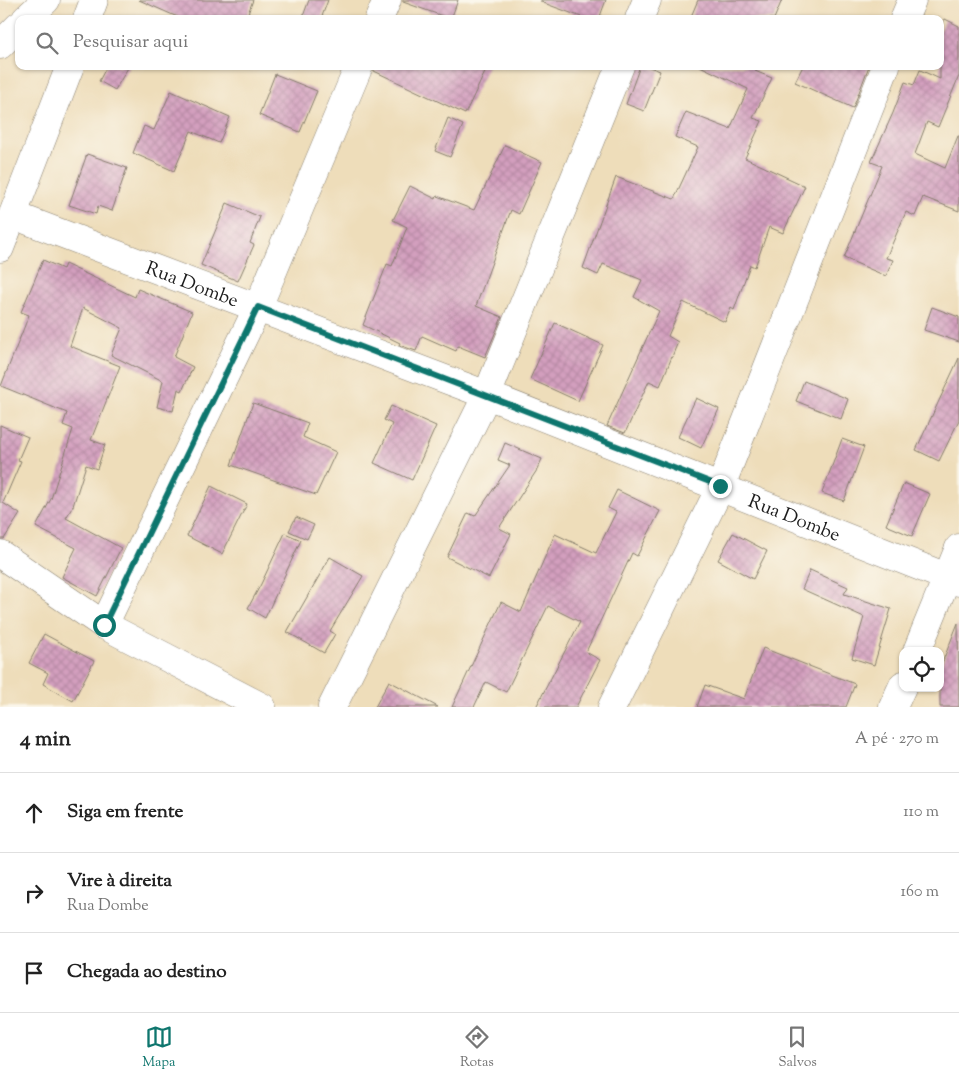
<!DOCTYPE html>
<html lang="pt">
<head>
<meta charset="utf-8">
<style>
  body { margin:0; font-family:"Sorts Mill Goudy",serif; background:#f2f2f2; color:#222 }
  .controls { position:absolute; right:15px; bottom:15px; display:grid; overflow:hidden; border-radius:10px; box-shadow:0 1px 4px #0004 }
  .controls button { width:45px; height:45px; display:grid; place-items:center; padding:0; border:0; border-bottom:1px solid #e0e0e0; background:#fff; color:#222; font:25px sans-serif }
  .stop { position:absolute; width:15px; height:15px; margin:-11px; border:4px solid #0f766e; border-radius:50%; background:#fff }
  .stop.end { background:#0f766e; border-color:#fff; box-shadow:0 1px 5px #0008 }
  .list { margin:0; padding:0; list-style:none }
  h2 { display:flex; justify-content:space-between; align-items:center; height:65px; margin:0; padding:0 20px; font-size:21px }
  h2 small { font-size:16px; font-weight:400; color:#767676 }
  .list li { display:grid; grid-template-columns:32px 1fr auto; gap:15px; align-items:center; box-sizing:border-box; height:80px; padding:0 20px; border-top:1px solid #e0e0e0 }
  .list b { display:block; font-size:19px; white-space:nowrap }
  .list p { margin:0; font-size:16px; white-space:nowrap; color:#767676 }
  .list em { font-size:16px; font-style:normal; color:#767676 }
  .icon { flex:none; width:28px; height:28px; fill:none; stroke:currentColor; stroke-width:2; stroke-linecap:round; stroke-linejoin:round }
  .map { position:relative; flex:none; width:959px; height:707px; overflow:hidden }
  .search { position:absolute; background:#fff; box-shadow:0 1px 4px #0004; left:15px; right:15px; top:15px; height:55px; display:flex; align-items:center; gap:12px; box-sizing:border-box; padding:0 18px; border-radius:10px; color:#767676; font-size:19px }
  .sheet { height:305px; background:#fff }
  nav { display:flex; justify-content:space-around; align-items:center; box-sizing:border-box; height:70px; border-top:1px solid #e0e0e0; background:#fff; font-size:14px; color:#767676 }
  nav a { display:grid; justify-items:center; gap:2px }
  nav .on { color:#0f766e }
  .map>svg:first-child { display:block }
</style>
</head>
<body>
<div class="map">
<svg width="959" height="707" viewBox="0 0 959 707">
  <defs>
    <pattern id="building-cross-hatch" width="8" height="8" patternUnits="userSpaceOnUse" patternTransform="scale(1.25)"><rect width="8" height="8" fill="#d39fbe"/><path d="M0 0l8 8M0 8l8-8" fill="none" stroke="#b588a3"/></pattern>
  </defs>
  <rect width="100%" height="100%" fill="#fbf7ec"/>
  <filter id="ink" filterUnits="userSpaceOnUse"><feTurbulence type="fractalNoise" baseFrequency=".02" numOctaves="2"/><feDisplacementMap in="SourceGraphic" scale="10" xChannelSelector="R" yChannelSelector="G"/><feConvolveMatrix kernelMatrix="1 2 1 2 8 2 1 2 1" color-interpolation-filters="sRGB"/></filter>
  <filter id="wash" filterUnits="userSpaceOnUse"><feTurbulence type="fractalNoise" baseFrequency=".0096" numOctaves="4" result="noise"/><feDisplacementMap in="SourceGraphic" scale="20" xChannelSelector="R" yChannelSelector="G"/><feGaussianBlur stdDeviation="1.12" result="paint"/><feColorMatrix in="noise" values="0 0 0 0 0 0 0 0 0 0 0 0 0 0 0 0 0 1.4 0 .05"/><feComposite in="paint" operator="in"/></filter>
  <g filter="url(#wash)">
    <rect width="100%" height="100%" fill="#eeddba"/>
    <g id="blocks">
      <path fill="url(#building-cross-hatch)" d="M 139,0 L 253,0 L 246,19 L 182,19 Z
        M 309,0 L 328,0 L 321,19 L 302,19 Z
        M 403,0 L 458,0 L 451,19 L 403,2 Z
        M 541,0 L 606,0 L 599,19 L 587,19 L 541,2 Z
        M 698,0 L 782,0 L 774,19 L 690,19 Z
        M 945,19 L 959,26 L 959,76 L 938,127 L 927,122 L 915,154 L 945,168 L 958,136 L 959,136 L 959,211 L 923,197 L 915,216 L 906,212 L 886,258 L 893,260 L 886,276 L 844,258 L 882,166 L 871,162 L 893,113 L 905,82 L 914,85 L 920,70 L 940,79 L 940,29 Z
        M 107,66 L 129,66 L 115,90 L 99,81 Z
        M 374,66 L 488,66 L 465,114 L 374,71 Z
        M 640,66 L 647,66 L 660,71 L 644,111 L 626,104 Z
        M 700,66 L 757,66 L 755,71 L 772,78 L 753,118 L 762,121 L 745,158 L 805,186 L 783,233 L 769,227 L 755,267 L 750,265 L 734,310 L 731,308 L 725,322 L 683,302 L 668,336 L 678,342 L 660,386 L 649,381 L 625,433 L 607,426 L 659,311 L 634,297 L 642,280 L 603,264 L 598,275 L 583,268 L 616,177 L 674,199 L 698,147 L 675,137 L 686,112 L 730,129 L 748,89 Z
        M 803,66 L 869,66 L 853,108 L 795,82 Z
        M 275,74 L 317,91 L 300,132 L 259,115 Z
        M 171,91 L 230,117 L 219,143 L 191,131 L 174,171 L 133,153 L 144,126 L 154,130 Z
        M 448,118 L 463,125 L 450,157 L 435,151 Z
        M 505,145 L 542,162 L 519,214 L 511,210 L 476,306 L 502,317 L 485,357 L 458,346 L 456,351 L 422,336 L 416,351 L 399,345 L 400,343 L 363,325 L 387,264 L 392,266 L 407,227 L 393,220 L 410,186 L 436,199 L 437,196 L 474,210 Z
        M 87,154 L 127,168 L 112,211 L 98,206 L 96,214 L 69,205 Z
        M 227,203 L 260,217 L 250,243 L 254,245 L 238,281 L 201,265 Z
        M 43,260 L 63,269 L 65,264 L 135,297 L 138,289 L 192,312 L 174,357 L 193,367 L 182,391 L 178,389 L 173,411 L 157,407 L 163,381 L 111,355 L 122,328 L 83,308 L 70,346 L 120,366 L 91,440 L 105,445 L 97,469 L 86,465 L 73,506 L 66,518 L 121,548 L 97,596 L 62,577 L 76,548 L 36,527 L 51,499 L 73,429 L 63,425 L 67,413 L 1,386 L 29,315 L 21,312 Z
        M 932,307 L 959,317 L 959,342 L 924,330 Z
        M 555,323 L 603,345 L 578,401 L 530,379 Z
        M 959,358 L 959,420 L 939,461 L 916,450 Z
        M 804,381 L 848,399 L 841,419 L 796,401 Z
        M 696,398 L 719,409 L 701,448 L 678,437 Z
        M 253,403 L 308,423 L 303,437 L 336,452 L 316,495 L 231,465 Z
        M 391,406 L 436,426 L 412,480 L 374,463 L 392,424 L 384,420 Z
        M 0,425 L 28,437 L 18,460 L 21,461 L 3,503 L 20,514 L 4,539 L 0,539 Z
        M 842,439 L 864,447 L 844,501 L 822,493 Z
        M 505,443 L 542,459 L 537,470 L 499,528 L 511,534 L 489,578 L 447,557 L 468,513 L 475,516 L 510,465 L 498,460 Z
        M 904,483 L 930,494 L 912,536 L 886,525 Z
        M 211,486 L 247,504 L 222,554 L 187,536 Z
        M 617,490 L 660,511 L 637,556 L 632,553 L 586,652 L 600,660 L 576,707 L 536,707 L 580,622 L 548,606 L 506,692 L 486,682 L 474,707 L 452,707 L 501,602 L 521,612 L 555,534 L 596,553 L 616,512 L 608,508 Z
        M 296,517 L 314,525 L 307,539 L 289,531 Z
        M 285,533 L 301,540 L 265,618 L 248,608 L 261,584 Z
        M 733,533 L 767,551 L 753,579 L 718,560 Z
        M 330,557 L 363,576 L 330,631 L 335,634 L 324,653 L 287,632 Z
        M 810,570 L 848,587 L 844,594 L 891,609 L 874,665 L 852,658 L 864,617 L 802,589 Z
        M 958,623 L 959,707 L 940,707 L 940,668 Z
        M 44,634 L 94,661 L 73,701 L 43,684 L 48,673 L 29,663 Z
        M 763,648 L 855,684 L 846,707 L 697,707 L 705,685 L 744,699 Z
        M 389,681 L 438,707 L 375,707 Z"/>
    </g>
  </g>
  <g filter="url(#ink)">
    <use href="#blocks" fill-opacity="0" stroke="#857c6b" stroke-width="1"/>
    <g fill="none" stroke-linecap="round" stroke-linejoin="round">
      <g stroke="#857c6b" stroke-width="29">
        <g id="minor">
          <path d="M 87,19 L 94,0"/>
          <path d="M 379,19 L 387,0"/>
          <path d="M 639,19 L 647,0"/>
          <path d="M 904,19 L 912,0"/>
          <path id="s1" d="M 13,215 L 487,395 L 959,582"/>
          <path d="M 0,248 L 70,66"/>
          <path d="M 0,554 L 104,625 L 262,707"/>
          <path d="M 104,625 L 258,307 L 359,66"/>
          <path d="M 917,651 L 959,548"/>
          <path d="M 332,707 L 487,395 L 620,66"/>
          <path d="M 612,707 L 721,486 L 886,66"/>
          <path d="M 893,707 L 903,685"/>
        </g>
      </g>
      <g stroke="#857c6b" stroke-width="29">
        <path id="highway" d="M 26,19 L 46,0
          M 0,45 L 19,26"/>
      </g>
      <use href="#minor" stroke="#fff" stroke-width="28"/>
      <use href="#highway" stroke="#fff" stroke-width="28"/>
    </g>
  </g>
  <g fill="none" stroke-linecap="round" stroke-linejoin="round" filter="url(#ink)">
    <path stroke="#0f766e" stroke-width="6" d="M 104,625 L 258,307 L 720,486"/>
  </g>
  <g text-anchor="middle" stroke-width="4" stroke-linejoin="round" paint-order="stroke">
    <g font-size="19" fill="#1c1c1c" stroke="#fbf7ec">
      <text dy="7" stroke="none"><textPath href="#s1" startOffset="192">Rua Dombe</textPath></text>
      <text dy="7" stroke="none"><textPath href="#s1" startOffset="838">Rua Dombe</textPath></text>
    </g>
  </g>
</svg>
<div class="controls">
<button><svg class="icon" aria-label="locate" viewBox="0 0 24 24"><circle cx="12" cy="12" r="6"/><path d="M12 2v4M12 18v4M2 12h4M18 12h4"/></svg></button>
</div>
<div class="stop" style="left:104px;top:625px"></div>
<div class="stop end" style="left:720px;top:486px"></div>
<div class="search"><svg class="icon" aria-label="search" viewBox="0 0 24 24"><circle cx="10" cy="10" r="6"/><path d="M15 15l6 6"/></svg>Pesquisar aqui</div>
</div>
<section class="sheet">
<h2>4 min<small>A pé · 270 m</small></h2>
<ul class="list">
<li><svg class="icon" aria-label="ahead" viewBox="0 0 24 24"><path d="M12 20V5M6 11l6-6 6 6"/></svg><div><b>Siga em frente</b></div><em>110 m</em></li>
<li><svg class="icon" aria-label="right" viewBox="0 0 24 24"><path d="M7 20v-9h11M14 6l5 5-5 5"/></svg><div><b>Vire à direita</b><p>Rua Dombe</p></div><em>160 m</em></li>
<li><svg class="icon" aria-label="arrive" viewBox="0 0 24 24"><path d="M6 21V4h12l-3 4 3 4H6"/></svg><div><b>Chegada ao destino</b></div></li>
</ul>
</section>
<nav>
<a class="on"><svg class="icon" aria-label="map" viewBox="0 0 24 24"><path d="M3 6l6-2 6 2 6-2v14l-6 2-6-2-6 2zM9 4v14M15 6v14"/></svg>Mapa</a>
<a><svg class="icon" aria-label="directions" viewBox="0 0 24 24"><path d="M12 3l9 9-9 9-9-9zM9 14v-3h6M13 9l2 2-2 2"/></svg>Rotas</a>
<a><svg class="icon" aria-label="saved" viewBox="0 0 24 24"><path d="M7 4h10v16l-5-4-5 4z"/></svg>Salvos</a>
</nav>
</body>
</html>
